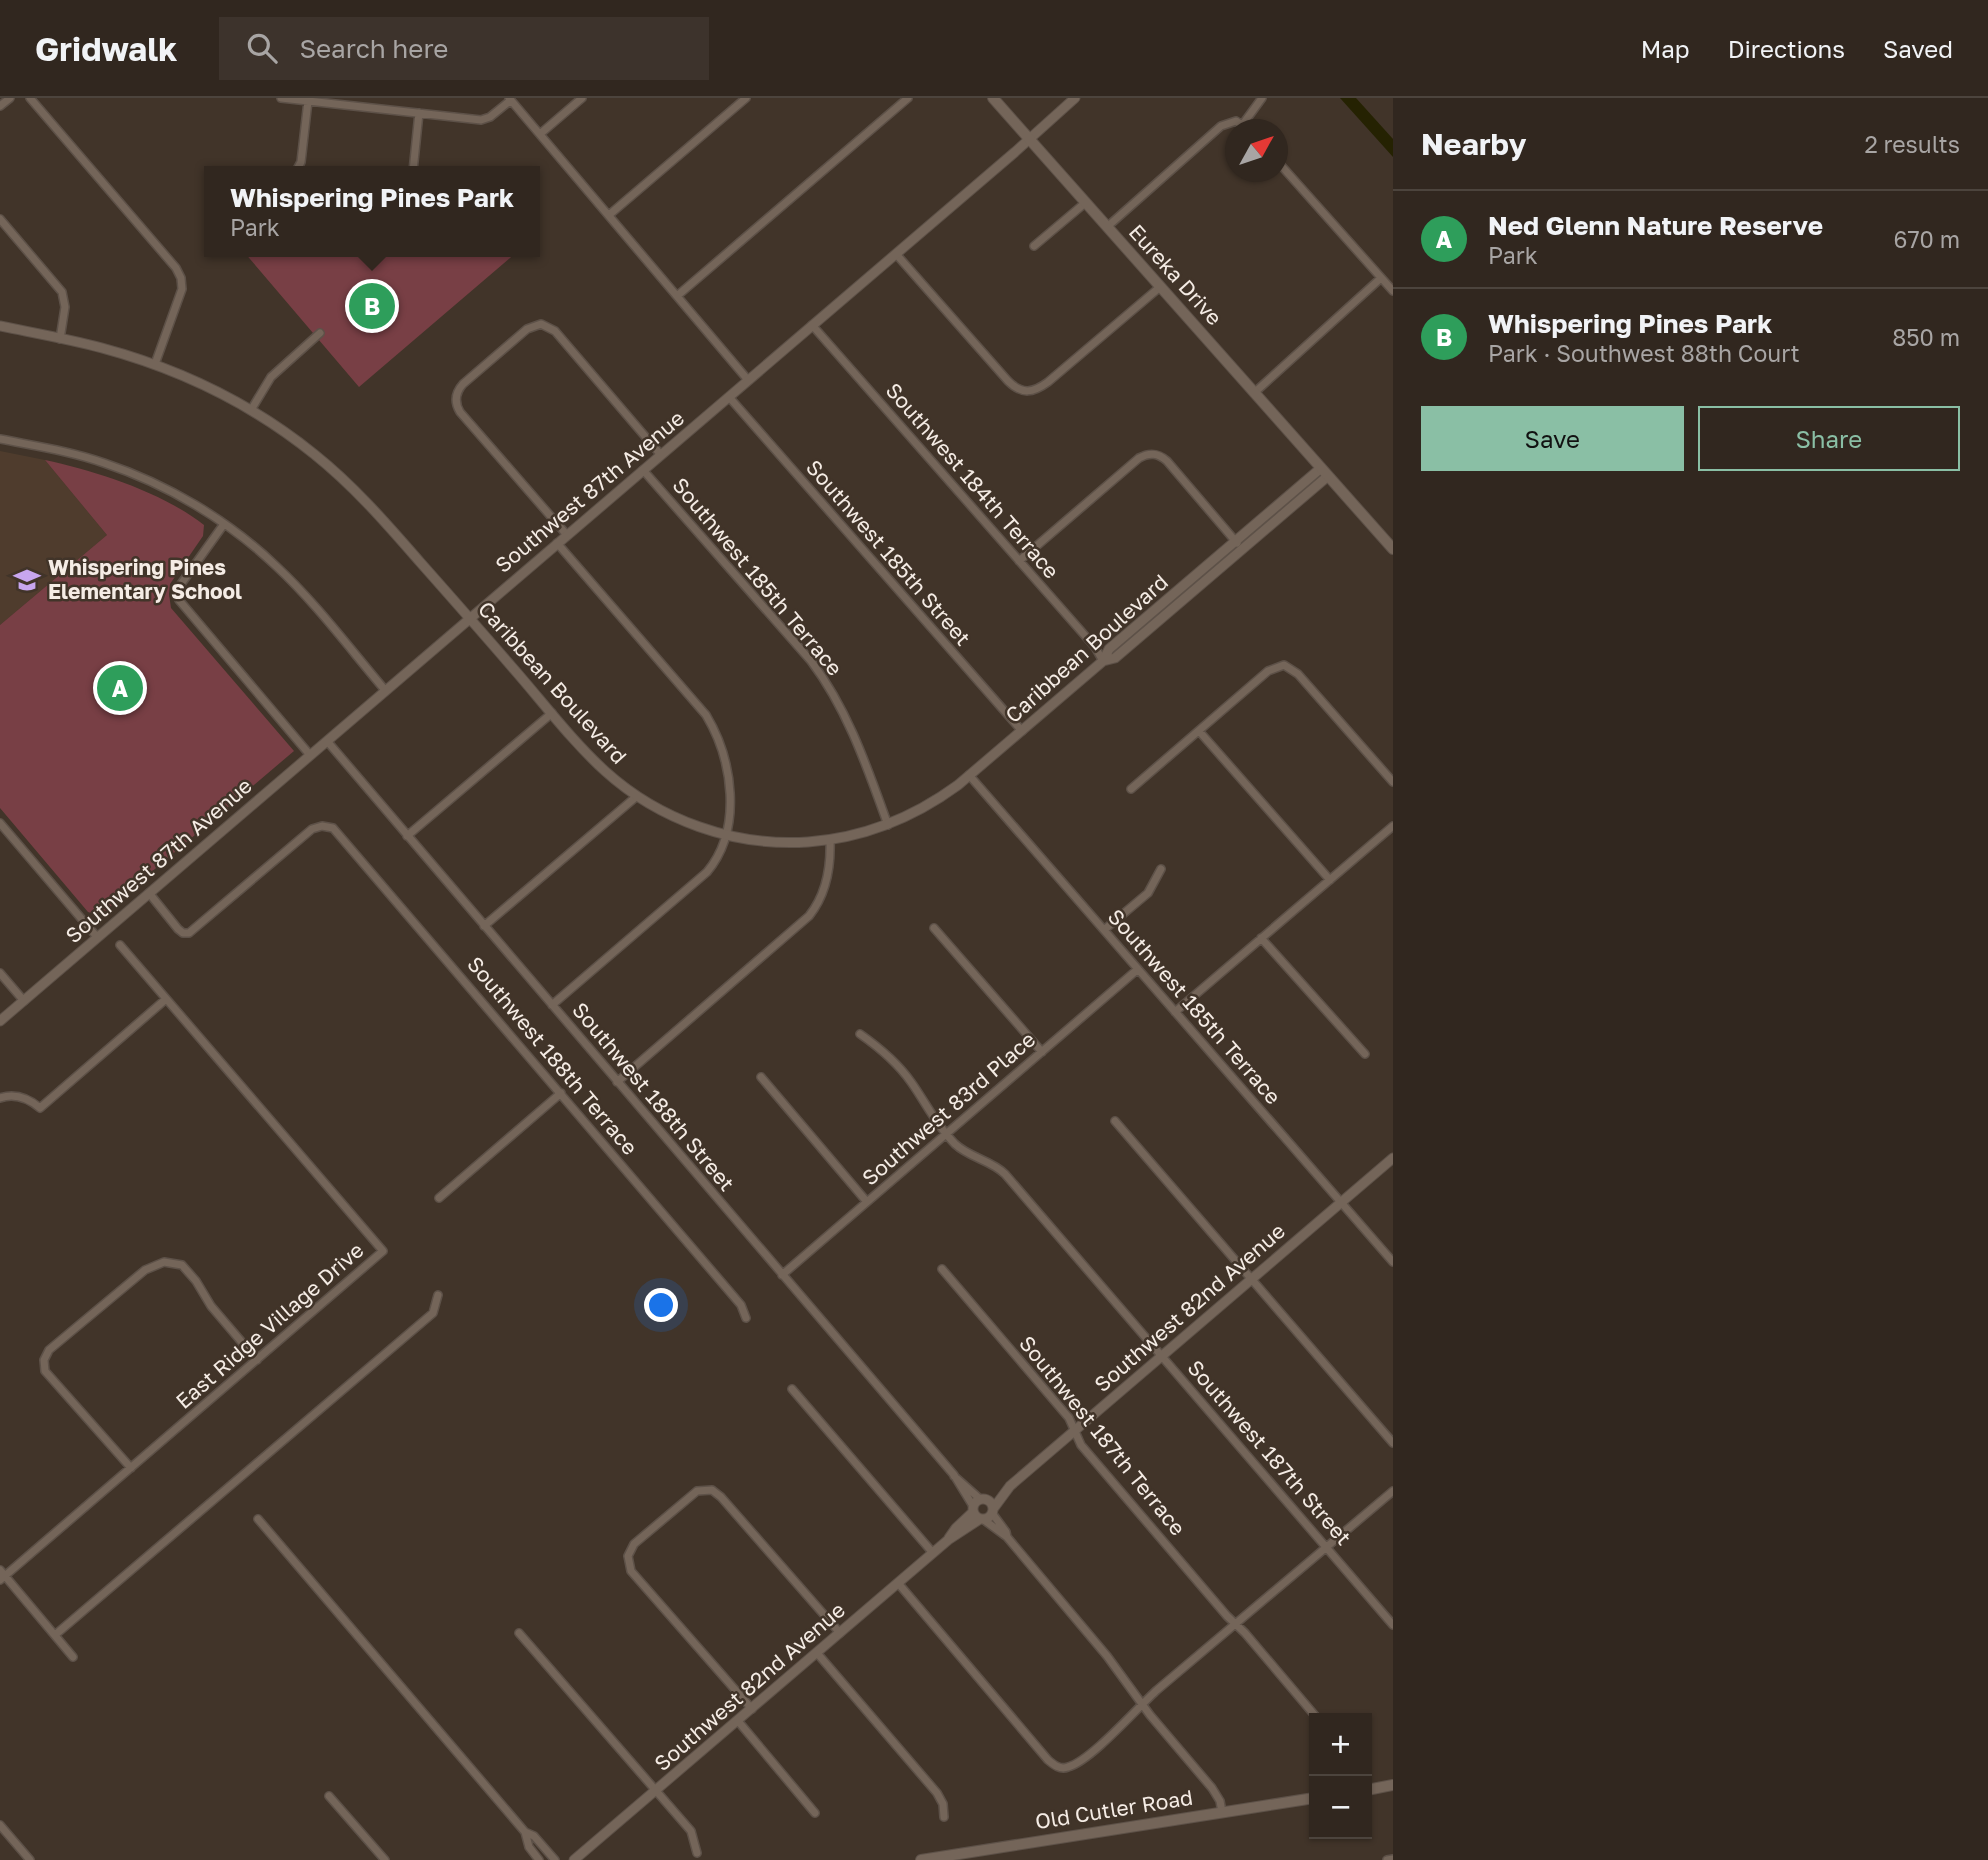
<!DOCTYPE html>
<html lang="en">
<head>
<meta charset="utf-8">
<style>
  body { margin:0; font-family:"Golos Text",sans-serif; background:#3d332c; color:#f1f3f6 }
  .controls { position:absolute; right:21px; bottom:21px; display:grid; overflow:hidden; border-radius:0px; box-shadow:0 2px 5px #0004 }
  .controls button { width:63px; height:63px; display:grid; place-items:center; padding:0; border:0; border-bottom:2px solid #4c443d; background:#31271f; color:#f1f3f6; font:35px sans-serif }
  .compass { position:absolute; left:1225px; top:21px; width:63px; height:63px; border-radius:50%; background:#31271f; box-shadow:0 2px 5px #0004; rotate:50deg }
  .you { position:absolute; left:662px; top:1208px; width:24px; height:24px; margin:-18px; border:5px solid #fff; border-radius:50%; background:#1a73e8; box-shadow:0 0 0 10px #1a73e833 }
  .badge { display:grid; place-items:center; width:46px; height:46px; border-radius:50%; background:#8abfa5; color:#fff; font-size:23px; font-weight:700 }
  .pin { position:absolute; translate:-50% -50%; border:4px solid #fff; box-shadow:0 2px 7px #0006 }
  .popup { position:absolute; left:204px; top:68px; width:336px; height:91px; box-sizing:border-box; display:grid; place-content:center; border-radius:0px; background:#31271f; filter:drop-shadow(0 2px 5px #0005); font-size:23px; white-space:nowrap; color:#a8a5a4 }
  .popup b { font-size:26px; color:#f1f3f6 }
  .popup::after { content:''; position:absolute; left:50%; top:100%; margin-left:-14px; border:14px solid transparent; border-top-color:#31271f }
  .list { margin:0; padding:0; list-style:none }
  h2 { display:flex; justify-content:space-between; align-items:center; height:91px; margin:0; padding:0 28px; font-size:30px }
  h2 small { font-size:23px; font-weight:400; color:#a8a5a4 }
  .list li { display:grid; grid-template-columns:46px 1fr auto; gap:21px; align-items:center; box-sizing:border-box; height:98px; padding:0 28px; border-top:2px solid #4c443d }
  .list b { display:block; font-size:26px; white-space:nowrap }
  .list p { margin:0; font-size:23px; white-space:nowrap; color:#a8a5a4 }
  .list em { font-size:23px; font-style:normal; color:#a8a5a4 }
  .actions { display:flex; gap:14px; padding:21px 28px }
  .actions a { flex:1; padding:16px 0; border:2px solid #8abfa5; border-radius:0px; text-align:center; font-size:24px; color:#8abfa5 }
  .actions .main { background:#8abfa5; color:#111 }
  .icon { flex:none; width:38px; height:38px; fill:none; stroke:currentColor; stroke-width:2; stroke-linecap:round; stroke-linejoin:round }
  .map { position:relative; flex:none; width:1393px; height:1762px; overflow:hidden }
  header { display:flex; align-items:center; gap:42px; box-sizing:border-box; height:98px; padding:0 35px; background:#31271f; border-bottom:2px solid #4c443d }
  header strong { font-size:33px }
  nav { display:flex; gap:38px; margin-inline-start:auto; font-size:24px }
  .search { width:490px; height:63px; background:#3d332c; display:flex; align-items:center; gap:18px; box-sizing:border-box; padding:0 24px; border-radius:0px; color:#a8a5a4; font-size:26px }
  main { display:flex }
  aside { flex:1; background:#31271f }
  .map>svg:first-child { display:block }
</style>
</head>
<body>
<header>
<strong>Gridwalk</strong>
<div class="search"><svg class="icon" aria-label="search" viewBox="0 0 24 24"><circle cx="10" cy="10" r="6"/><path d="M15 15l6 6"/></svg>Search here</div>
<nav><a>Map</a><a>Directions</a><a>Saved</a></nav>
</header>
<main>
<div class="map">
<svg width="1393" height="1762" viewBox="0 0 1393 1762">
  <rect width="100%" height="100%" fill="#413429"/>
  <path fill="#4f3c2d" d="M 0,353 L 45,362 L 107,437 L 0,527 Z"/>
  <path fill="#783f45" d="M 244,154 L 517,154 L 359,289 Z
    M 45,362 C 96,373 162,394 204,427 L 203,438 L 170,486 L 169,496 L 171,510 L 294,653 L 103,815 L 97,817 L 88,814 L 0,710 L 0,527 L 107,437 Z"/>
  <path fill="#252202" d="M 1340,0 L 1356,0 L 1393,41 L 1393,59 Z"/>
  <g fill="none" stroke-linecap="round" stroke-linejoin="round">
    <g stroke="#5d5148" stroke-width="10">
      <path id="minor" d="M 30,0 L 176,170 L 181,180 L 182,191 L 155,266
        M 281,0 L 481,22 L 490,19 L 511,2
        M 509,0 L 748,282
        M 0,8 L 10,0
        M 1243,26 L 1262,0
        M 540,36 L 582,0
        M 1278,64 L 1393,193
        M 296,73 L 301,64 L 308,3
        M 413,73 L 419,15
        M 609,117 L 746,0
        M 0,121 L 62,194 L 65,209 L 60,241
        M 1107,129 L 1221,28 L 1236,23 L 1249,32
        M 1034,148 L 1085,105
        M 896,156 L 1008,283 C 1022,297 1033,295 1048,284 L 1160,189
        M 677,198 L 908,0
        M 812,227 L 1095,549 L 1103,563
        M 1254,295 L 1381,180
        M 729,299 L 1022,633
        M 251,312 L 271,279 L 320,235
        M 0,341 C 35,348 70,353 104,365 C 167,386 228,422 276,468 C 316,505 350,551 385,592
        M 643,372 L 811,563 C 848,612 867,669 888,727
        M 224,426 L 181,486 L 179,492 L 179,502 L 310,657
        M 567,437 L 460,314 C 454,304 455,295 463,286 L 527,231 L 541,226 L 555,233 L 661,357
        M 1019,463 L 1139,360 C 1150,354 1158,355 1167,363 L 1237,445
        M 1199,633 L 1330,782
        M 327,643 L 954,1377 L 973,1408
        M 969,677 L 1393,1164
        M 1131,691 L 1268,573 L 1284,567 L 1298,576 L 1393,684
        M 0,725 L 97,839
        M 407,738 L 552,615
        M 149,795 L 178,831 L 183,835 L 189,835 L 312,731 L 322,728 L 333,730 L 741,1207 L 746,1220
        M 484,828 L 637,698
        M 934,830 L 1042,954
        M 1104,832 L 1148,795 L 1161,771
        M 1261,840 L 1365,956
        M 0,875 L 24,903
        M 552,907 L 707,774 C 743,731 733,662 706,617 L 557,445
        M 1175,914 L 1393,728
        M 860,936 C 880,950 897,964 911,984 C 926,1005 936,1027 955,1046 C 970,1060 991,1062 1005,1076 L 1393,1527
        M 761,979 L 867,1104
        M 617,984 L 809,818 C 826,797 831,769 830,742
        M 0,1000 C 15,995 28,1000 40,1010 L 166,901
        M 1115,1023 L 1393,1345
        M 439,1100 L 561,995
        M 942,1171 L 1069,1320 L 1081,1347 L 1227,1518 L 1245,1535 L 1317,1620
        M 782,1177 L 1138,871
        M 792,1291 L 933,1455
        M 131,1370 L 45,1273 L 44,1262 L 49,1252 L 145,1172 L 164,1164 L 182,1167 L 196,1183 L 211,1208 L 257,1262
        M 954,1378 L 980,1401
        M 992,1415 L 1006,1434 L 1007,1439 L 1107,1558 L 1150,1617 L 1212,1690 L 1220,1703 L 1222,1714
        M 258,1421 L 525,1734 L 534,1738 L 555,1762
        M 984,1422 L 1007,1439
        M 0,1472 L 73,1559
        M 0,1482 L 383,1153 L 120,847
        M 898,1485 L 1048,1662 C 1054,1667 1060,1672 1068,1669 C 1091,1663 1138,1609 1157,1592 L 1393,1393
        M 519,1535 L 691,1733 L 697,1755
        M 55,1537 L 433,1215 L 438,1197
        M 817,1555 L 937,1695 L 943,1706 L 944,1719
        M 752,1611 L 631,1473 L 628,1458 L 634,1446 L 697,1393 L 712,1392 L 721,1399 L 840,1535
        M 738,1623 L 815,1715
        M 329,1698 L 385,1762
        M 0,1727 L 30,1762
        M 525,1734 L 529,1749 L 539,1762
        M 1387,1762 L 1393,1761"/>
    </g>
    <g stroke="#5d5148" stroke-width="11">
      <path id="tertiary" d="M 0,228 C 34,235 69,241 102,250 C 180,271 252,306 314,356 C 354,388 386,425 420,464 C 451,499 481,533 512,569 C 542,603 571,642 605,673 C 659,722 734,749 808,744 C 863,740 913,720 958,687 L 1103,563 L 1109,551 L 1321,370
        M 1103,563 L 1115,560 L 1328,378
        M 0,923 L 1015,54 L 1075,0
        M973 1411a10 10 0 1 1 20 0a10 10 0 1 1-20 0Z
        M 993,1411 L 1010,1388 L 1393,1060
        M 949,1440 L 956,1430 L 973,1414
        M 574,1762 L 948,1442 L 980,1421"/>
    </g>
    <g stroke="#5d5148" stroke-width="12">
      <path id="secondary" d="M 993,0 L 1393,451
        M 1367,1692 L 1393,1687
        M 921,1762 L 1314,1700"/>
    </g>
    <use href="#minor" stroke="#746559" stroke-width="7"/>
    <use href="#tertiary" stroke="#746559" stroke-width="9"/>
    <use href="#secondary" stroke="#746559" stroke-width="10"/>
  </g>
  <defs>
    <g id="school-bare" transform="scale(2.1)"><path d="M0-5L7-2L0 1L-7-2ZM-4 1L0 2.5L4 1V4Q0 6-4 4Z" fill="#c8a6ef" stroke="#413429" stroke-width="2.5" paint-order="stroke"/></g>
  </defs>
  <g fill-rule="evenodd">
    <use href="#school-bare" x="27" y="482"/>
  </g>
  <g text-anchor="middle" stroke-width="5" stroke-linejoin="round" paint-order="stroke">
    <g font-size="21" fill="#f5ece5" stroke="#413429">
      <text transform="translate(1175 177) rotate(48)" y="7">Eureka Drive</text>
      <text transform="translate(972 383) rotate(49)" y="7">Southwest 184th Terrace</text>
      <text transform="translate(590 394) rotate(-40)" y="7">Southwest 87th Avenue</text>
      <text transform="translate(888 455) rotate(49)" y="7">Southwest 185th Street</text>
      <text transform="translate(757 479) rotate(50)" y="7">Southwest 185th Terrace</text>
      <text transform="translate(1087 551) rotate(-42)" y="7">Caribbean Boulevard</text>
      <text transform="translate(552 585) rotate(48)" y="7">Caribbean Boulevard</text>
      <text transform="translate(159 763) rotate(-41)" y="7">Southwest 87th Avenue</text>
      <text transform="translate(1194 909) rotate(49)" y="7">Southwest 185th Terrace</text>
      <text transform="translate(552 958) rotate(50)" y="7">Southwest 188th Terrace</text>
      <text transform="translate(653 999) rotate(50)" y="7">Southwest 188th Street</text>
      <text transform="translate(949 1011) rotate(-41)" y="7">Southwest 83rd Place</text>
      <text transform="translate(1190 1210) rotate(-41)" y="7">Southwest 82nd Avenue</text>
      <text transform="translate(270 1228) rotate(-41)" y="7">East Ridge Village Drive</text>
      <text transform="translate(1102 1338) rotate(51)" y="7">Southwest 187th Terrace</text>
      <text transform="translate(1269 1355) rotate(49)" y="7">Southwest 187th Street</text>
      <text transform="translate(750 1589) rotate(-41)" y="7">Southwest 82nd Avenue</text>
      <text transform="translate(1114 1712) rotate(-9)" y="7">Old Cutler Road</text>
    </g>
    <g font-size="21" font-weight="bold" fill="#f5ece5" stroke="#413429" text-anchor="start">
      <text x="48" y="477">Whispering Pines<tspan x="48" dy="24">Elementary School</tspan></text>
    </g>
  </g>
</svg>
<div class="controls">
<button>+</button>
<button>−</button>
</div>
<svg class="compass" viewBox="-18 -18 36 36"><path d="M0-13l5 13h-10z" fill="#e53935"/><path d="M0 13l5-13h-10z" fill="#a8a5a4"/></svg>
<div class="you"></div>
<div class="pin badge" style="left:120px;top:590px;background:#2e9e5b">A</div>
<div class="pin badge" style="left:372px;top:208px;background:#2e9e5b">B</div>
<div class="popup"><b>Whispering Pines Park</b>Park</div>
</div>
<aside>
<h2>Nearby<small>2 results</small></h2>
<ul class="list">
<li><span class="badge" style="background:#2e9e5b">A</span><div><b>Ned Glenn Nature Reserve</b><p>Park</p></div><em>670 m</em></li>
<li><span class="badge" style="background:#2e9e5b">B</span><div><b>Whispering Pines Park</b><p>Park · Southwest 88th Court</p></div><em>850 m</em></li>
</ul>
<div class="actions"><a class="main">Save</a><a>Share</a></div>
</aside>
</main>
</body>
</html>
